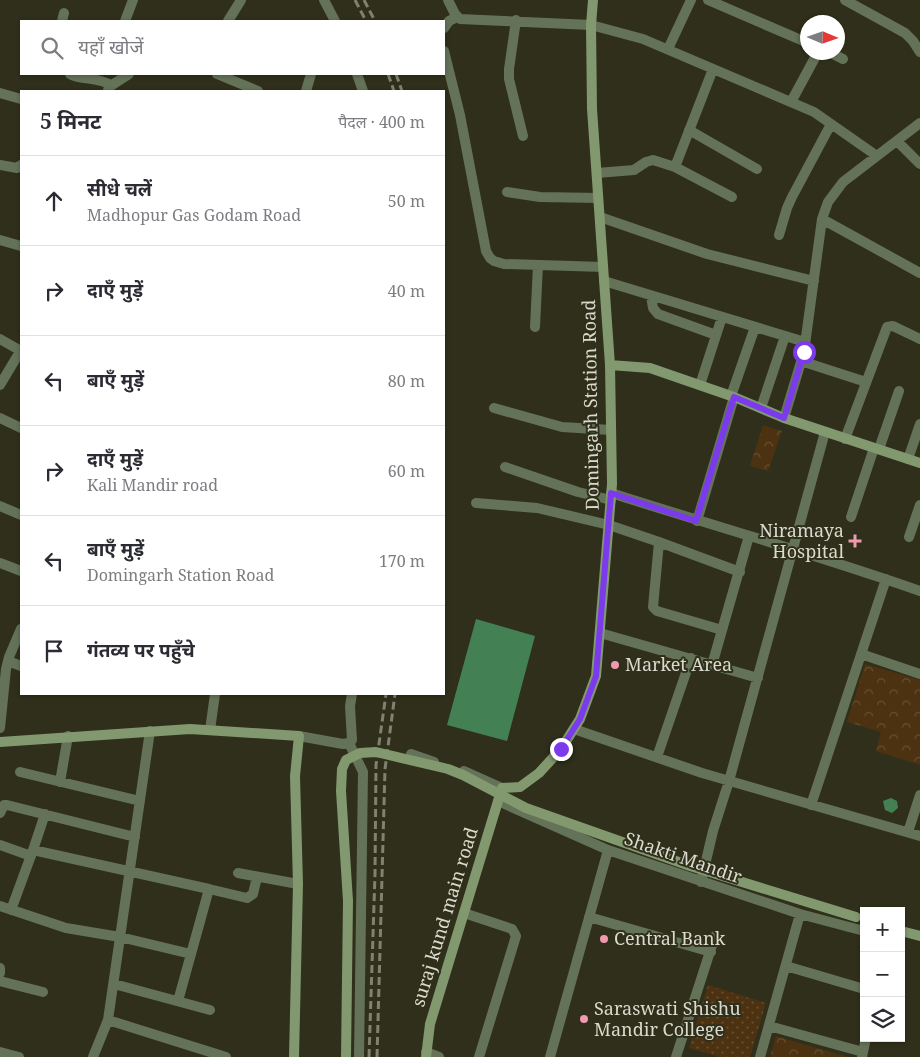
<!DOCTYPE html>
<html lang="hi">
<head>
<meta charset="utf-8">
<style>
  body { margin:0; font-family:"Noto Serif","Noto Sans Devanagari",serif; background:#f7f7f7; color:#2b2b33 }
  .controls { position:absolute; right:15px; bottom:15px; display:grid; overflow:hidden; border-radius:0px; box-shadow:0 1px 4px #0004 }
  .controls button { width:45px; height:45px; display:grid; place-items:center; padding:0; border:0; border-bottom:1px solid #e1e1e2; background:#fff; color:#2b2b33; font:25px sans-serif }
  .compass { position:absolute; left:800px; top:15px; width:45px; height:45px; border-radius:50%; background:#fff; box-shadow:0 1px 4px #0004; rotate:92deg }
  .stop { position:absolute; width:15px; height:15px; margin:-11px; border:4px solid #7c3aed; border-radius:50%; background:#fff }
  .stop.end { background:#7c3aed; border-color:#fff; box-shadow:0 1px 5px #0008 }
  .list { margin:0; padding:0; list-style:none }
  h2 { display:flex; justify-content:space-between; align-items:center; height:65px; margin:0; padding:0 20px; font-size:21px }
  h2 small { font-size:16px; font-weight:400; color:#7c7c81 }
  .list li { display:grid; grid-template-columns:32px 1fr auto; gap:15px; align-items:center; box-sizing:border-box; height:90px; padding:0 20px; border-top:1px solid #e1e1e2 }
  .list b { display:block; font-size:19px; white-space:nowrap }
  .list p { margin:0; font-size:16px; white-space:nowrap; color:#7c7c81 }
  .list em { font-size:16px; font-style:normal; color:#7c7c81 }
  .icon { flex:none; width:28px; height:28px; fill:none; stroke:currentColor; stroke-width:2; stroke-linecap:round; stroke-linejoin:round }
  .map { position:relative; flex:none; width:920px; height:1057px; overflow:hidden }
  .search { position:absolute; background:#fff; box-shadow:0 1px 4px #0004; left:20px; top:20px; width:425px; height:55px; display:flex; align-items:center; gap:12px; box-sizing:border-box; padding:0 18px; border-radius:0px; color:#7c7c81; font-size:19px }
  .panel { position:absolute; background:#fff; box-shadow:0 1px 4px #0004; left:20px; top:90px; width:425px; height:605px; border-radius:0px }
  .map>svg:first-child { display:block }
</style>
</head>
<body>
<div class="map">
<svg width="920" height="1057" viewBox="0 0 920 1057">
  <defs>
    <pattern id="grass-dots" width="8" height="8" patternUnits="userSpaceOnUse" patternTransform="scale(1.25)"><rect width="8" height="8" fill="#4d3211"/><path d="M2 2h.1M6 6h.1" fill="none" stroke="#664f32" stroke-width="1.8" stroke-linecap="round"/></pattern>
    <pattern id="park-crowns" width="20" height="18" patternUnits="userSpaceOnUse" patternTransform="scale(1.25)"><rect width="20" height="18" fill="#4d3211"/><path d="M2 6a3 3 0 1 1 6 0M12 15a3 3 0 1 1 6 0" fill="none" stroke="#664f32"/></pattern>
  </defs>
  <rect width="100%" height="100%" fill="#2f2f1b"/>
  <path fill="url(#grass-dots)" d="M 708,985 L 766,1003 L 750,1057 L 720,1057 L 689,1048 Z"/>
  <path fill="url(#park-crowns)" d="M 763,425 L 782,431 L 768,471 L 750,466 Z
    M 865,664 L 920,680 L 920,765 L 876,751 L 881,732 L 847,722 Z
    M 776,1036 L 848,1057 L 770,1057 Z"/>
  <path fill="#438155" d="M 476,619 L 535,636 L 507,741 L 447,725 Z
    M 891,798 L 897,801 L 898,808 L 892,813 L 885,810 L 883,801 Z"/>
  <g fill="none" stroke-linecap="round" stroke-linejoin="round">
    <path stroke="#647258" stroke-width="10" d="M 324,0 L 335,21
      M 448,0 L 455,14 L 460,19 L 591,25 L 643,39 L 814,112 L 877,156
      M 708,0 L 808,43
      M 845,0 L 905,33 L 913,41 L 920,52
      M 516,20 L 509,69 L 509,79 L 523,136
      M 62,21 L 64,13
      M 125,21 L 133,0
      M 228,21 L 241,0
      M 444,28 L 449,21 L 457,17
      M 668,49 L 691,0
      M 444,51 L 460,115 L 486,251 L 490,258 L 494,261 L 504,264 L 603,267
      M 829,52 L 843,59
      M 713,69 L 675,167 L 732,197
      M 70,74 C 83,81 96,76 111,85
      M 217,74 L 258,91
      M 357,74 L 363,91
      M 108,90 L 109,87 L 129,74
      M 306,91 L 311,74
      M 0,93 L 21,99
      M 791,102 L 818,52
      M 689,130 L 757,169
      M 897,141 L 920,164
      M 0,165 L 17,168 L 21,165
      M 597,173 L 634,170 L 646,162 L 653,160 L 675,167
      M 507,192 L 540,197 L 598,198
      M 600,217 L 707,254 L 814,281
      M 822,219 L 920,273
      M 779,235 L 787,208 L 792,197 L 831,124
      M 0,240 L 21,246
      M 604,281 L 805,342
      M 651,296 L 653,308 L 658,314 L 716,335
      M 535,327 L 538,265
      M 0,339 L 21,351
      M 801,361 L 866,382
      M 0,385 L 21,350
      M 700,385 L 722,317
      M 731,396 L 755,327
      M 494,408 L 562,427 L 611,430
      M 761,408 L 785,336
      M 0,418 L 21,428
      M 784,418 L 804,352 L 822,219 L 828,202 L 843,182 L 920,123
      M 845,439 L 887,327 L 893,326 L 920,339
      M 879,449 L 899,391
      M 908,459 L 920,424
      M 505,467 L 578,492 L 611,500
      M 611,493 C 714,526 818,555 920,591
      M 476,503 L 537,508 L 609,525 L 659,542 L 740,572
      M 0,506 L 21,515
      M 851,517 L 874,448
      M 697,521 L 734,397
      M 909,537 L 920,505
      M 659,542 L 653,607 L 657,611 L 722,630
      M 0,563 L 21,571
      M 600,633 L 758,678
      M 861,654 L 920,674
      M 8,661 L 21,666
      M 712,665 L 749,536
      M 0,728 L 6,669 L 9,657 L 21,629
      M 574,729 L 702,773 L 920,836
      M 210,730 L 215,694
      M 299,736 L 343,744 L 349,743
      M 349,743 L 363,772 L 359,1057
      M 349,743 L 352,740 L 350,706 L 352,694
      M 411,754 L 434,762
      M 657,757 L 691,658
      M 464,771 L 502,788
      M 20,772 L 140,801
      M 60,782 L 68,736
      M 498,801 L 608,850 L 800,914 L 864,931
      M 811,805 L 886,579
      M 0,813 L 4,805 L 7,805 L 135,837
      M 908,832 L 920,795
      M 0,845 L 31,856
      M 33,850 L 45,814
      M 238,873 L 298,884
      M 701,882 L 713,831 L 729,781 L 825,432
      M 209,889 L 247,898 L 253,894 L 257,877
      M 0,906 L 66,928 L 120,937 L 191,954
      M 11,910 L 33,850 L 209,889 L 178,1001
      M 464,913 L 512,929 L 516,936 L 479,1057
      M 589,917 L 711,952
      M 786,966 L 864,989
      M 0,968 L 0,973
      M 0,981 L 43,992
      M 114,984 L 210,1010
      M 108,1020 L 226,1057
      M 769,1026 L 863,1052
      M 0,1052 L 19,1057
      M 426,1052 L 439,1057
      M 93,1057 L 108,1020 L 150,731
      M 550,1057 L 608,850
      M 676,1057 L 715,936
      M 760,1057 L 800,914
      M 862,1057 L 866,1038"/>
    <path stroke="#82986e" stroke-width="10" d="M 610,365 L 650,368 L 734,397 L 784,418 L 920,463
      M 0,742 L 190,729 L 299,736 L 295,776 L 298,884 L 294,1057
      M 901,931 L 920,936
      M 346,1057 L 348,901
      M 426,1057 L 430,1024 L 502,788 L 520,787 L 539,773 L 561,749 L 580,719 L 596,676 L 612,484 L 610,365 L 592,109 L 591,25 L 593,0"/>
    <path stroke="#818171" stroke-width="3" stroke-dasharray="8 4" stroke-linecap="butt" d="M 355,0 L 366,21
      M 364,0 L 375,21
      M 388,74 L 394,91
      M 396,74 L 402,91
      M 369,1057 L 375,874 L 376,765 L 386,694
      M 377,1057 L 385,769 L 395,694"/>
    <path stroke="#82986e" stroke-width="10" d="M 348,901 L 341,791 L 342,769 L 346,760 L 360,753 L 376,752 L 448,769 L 463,775 L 526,808 L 690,866 L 856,917"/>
  </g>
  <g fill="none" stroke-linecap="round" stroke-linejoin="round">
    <path stroke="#7c3aed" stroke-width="6" d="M 561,749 L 580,719 L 596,676 L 611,493 L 696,521 L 734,397 L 784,418 L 804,352"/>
  </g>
  <g fill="#f29aad" stroke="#2f2f1b" stroke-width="2">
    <path d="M852.5 533.5h5v5h5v5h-5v5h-5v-5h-5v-5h5z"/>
    <circle cx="615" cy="665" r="5"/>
    <circle cx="604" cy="939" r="5"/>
    <circle cx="584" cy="1019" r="5"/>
  </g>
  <g text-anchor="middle" stroke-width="4" stroke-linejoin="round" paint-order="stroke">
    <g font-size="18" fill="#dadace" stroke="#2f2f1b">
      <text transform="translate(591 405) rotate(-91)" y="6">Domingarh Station Road</text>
      <text transform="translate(683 858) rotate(19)" y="6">Shakti Mandir</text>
      <text transform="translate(445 917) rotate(-73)" y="6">suraj kund main road</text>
    </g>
    <g font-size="18" fill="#dadace" stroke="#2f2f1b" text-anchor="start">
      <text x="844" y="537" text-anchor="end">Niramaya<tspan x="844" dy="21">Hospital</tspan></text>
      <text x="625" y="671">Market Area</text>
      <text x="614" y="945">Central Bank</text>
      <text x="594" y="1015">Saraswati Shishu<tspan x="594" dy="21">Mandir College</tspan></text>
    </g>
  </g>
</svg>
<div class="controls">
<button>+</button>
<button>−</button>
<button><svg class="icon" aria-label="layers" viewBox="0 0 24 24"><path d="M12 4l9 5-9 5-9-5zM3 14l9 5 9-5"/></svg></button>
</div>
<svg class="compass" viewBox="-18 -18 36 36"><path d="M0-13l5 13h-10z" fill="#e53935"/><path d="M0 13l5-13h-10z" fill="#7c7c81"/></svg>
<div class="stop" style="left:804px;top:352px"></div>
<div class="stop end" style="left:561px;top:749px"></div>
<div class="search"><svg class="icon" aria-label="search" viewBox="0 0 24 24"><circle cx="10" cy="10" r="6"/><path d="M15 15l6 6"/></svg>यहाँ खोजें</div>
<section class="panel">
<h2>5 मिनट<small>पैदल · 400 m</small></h2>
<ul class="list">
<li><svg class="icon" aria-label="ahead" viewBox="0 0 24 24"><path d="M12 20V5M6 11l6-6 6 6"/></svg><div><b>सीधे चलें</b><p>Madhopur Gas Godam Road</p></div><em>50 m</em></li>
<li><svg class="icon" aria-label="right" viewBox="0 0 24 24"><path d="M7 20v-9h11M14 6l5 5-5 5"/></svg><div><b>दाएँ मुड़ें</b></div><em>40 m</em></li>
<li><svg class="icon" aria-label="left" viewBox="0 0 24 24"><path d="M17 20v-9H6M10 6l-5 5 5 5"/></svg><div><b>बाएँ मुड़ें</b></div><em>80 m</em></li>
<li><svg class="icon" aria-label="right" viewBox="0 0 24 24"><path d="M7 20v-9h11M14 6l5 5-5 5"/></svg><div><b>दाएँ मुड़ें</b><p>Kali Mandir road</p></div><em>60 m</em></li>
<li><svg class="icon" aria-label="left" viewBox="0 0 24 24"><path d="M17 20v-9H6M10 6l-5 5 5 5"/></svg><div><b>बाएँ मुड़ें</b><p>Domingarh Station Road</p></div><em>170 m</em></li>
<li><svg class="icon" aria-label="arrive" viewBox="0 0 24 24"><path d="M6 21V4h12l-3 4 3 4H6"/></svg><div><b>गंतव्य पर पहुँचे</b></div></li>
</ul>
</section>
</div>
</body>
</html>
